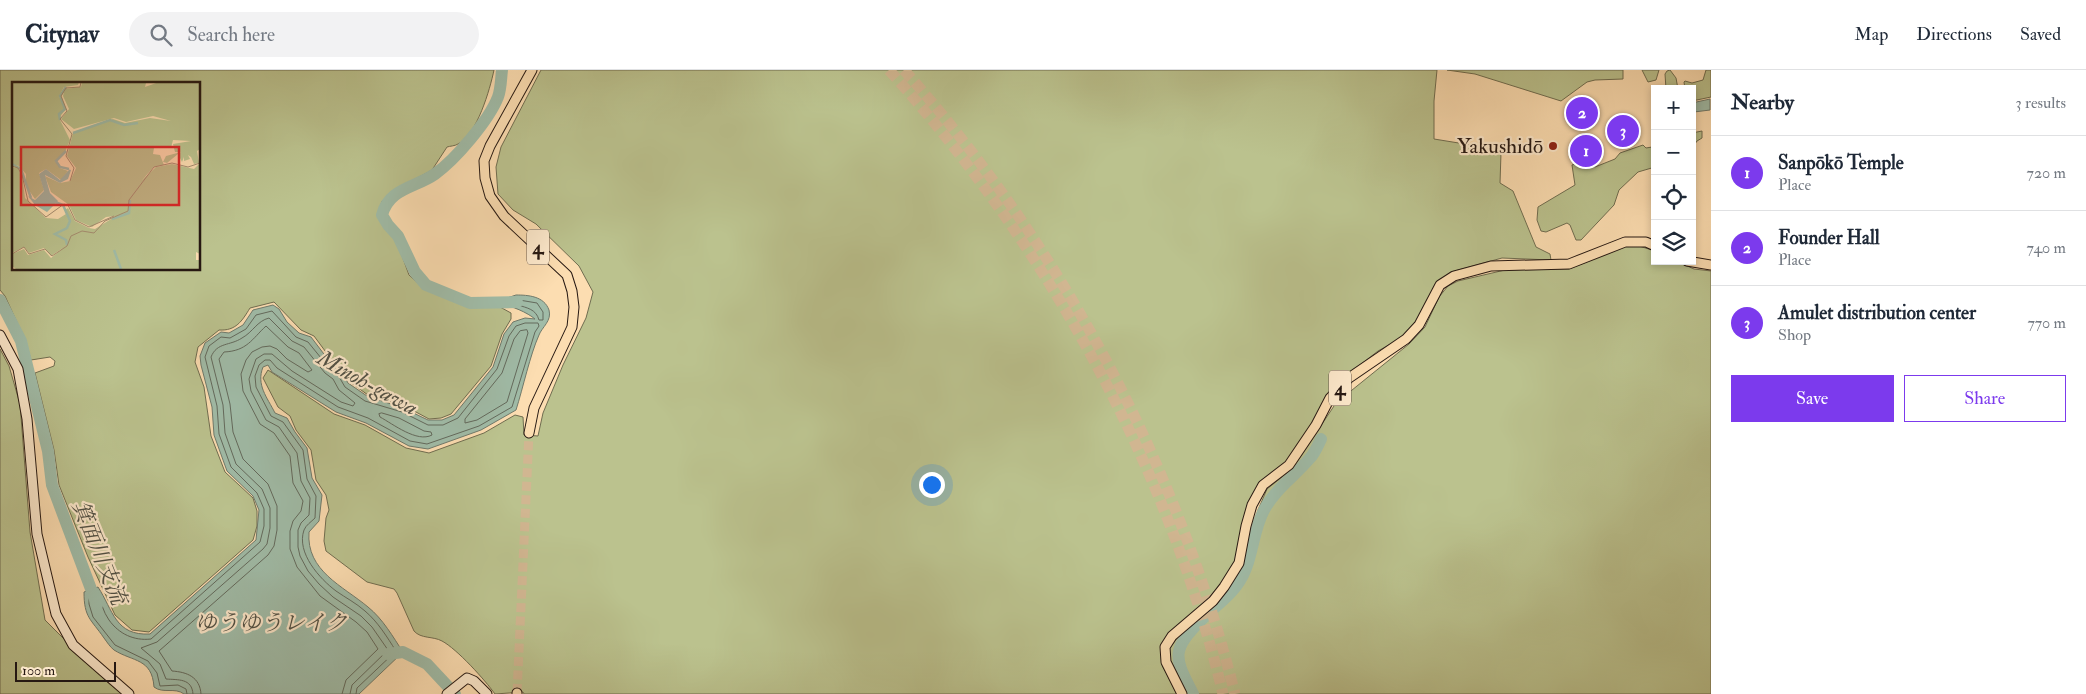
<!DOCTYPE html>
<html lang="en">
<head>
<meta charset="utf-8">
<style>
  body { margin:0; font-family:"IM FELL Double Pica","Noto Serif JP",serif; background:#f2f2f3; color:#1f2937 }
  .controls { position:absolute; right:15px; top:15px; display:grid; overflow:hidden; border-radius:0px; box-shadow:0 2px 8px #0003 }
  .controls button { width:45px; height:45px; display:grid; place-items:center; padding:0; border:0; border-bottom:1px solid #e0e1e3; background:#fff; color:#1f2937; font:25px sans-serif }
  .scale { position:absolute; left:15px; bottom:12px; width:101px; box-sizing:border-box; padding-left:5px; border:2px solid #261812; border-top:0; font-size:14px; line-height:18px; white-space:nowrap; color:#261812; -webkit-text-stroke:4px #fde9cc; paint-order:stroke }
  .you { position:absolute; left:931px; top:414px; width:18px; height:18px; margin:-12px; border:4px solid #fff; border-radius:50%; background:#1a73e8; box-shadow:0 0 0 8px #1a73e833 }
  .badge { display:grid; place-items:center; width:32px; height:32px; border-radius:50%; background:#7c3aed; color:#fff; font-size:16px; font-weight:700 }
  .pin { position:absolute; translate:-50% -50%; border:2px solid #fff; box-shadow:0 1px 5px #0006 }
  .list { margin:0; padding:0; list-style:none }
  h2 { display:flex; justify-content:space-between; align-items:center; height:65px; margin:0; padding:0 20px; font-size:21px }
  h2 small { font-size:16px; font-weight:400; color:#747a83 }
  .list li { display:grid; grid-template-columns:32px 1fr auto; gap:15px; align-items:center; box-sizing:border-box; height:75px; padding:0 20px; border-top:1px solid #e0e1e3 }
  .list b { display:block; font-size:19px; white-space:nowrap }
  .list p { margin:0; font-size:16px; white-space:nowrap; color:#747a83 }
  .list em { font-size:16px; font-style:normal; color:#747a83 }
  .actions { display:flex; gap:10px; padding:15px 20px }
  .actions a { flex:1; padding:11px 0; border:1px solid #7c3aed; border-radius:0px; text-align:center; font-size:18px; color:#7c3aed }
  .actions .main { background:#7c3aed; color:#fff }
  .icon { flex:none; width:28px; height:28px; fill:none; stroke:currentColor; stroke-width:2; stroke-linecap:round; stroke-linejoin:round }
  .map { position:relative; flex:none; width:1711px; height:624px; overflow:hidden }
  header { display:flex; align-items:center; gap:30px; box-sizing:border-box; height:70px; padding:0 25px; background:#fff; border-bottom:1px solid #e0e1e3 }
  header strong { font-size:24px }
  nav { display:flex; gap:28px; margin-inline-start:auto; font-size:18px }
  .search { width:350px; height:45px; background:#f2f2f3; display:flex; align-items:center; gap:12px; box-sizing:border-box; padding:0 18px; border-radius:28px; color:#747a83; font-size:19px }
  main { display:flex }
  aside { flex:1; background:#fff }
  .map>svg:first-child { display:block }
</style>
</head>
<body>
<header>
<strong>Citynav</strong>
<div class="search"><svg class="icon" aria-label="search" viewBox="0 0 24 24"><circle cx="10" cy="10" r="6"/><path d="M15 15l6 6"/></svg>Search here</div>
<nav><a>Map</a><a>Directions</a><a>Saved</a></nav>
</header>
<main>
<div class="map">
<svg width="1711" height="624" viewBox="0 0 1711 624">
  <rect width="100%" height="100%" fill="#fcddb1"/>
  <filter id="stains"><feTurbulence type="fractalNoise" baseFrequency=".004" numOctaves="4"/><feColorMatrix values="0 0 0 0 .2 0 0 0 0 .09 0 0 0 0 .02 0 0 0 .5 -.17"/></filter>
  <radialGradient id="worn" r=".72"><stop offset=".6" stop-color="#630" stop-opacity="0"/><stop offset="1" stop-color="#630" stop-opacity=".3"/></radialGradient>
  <path fill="#bbc28e" stroke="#706d50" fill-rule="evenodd" d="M 0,0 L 494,0 C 490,19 477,65 458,74 C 455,76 450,76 447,77 L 432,100 L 392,122 L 382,131 L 378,146 L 396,169 L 409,205 L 423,218 L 470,235 L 500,237 L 511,243 L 511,249 L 502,264 L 491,296 L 451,344 L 441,348 L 429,349 L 403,335 L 368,325 L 350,312 L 344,300 L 334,293 L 314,266 L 301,260 L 274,232 L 250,238 C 242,251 236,261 219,260 L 198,277 L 195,292 L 204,317 L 211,366 L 225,402 L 253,428 L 257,441 L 257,456 L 253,470 L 149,562 L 132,560 L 115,545 L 88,487 L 59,415 L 54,380 L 35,303 L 54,296 L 55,291 L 50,287 L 31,290 L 25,270 L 5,226 L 0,220 ZM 14,14 L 199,14 L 199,199 L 14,199 Z
    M 541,0 L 1437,0 L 1434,31 L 1434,69 L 1471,75 L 1501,83 L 1500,113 L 1513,121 L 1536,177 L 1550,184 L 1551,190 L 1502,188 L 1451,202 L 1437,213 L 1415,254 L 1403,267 L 1378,281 L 1347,305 L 1286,393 L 1260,412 L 1235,492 L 1222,516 L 1161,578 L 1163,597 L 1178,624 L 524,624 L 523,622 L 495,624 C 485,610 457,579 442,571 C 433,566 421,569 414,561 L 397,523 L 394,519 L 367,512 L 326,481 L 324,471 L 326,448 L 329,440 L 326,425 L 316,410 L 311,380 L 296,360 L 290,346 L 278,337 L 263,308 L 268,300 L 334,344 L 365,355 L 406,378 L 429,383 L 484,363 L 515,345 L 523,347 L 524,365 L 538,366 L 543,343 L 563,295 L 586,248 L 593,222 L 579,196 L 536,154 L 513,140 L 498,124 L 496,97 L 501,77 Z
    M 1447,0 L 1623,0 L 1623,9 L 1595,10 L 1587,12 L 1561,31 L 1475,4 Z
    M 1642,0 L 1659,0 L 1656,10 L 1648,12 Z
    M 1670,0 L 1676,8 L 1678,19 L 1666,19 L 1665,4 L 1667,1 Z
    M 1706,0 L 1711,0 L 1711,27 L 1692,31 L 1692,19 L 1685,19 L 1684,12 L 1685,11 L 1692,13 L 1703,10 Z
    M 1702,61 L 1702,68 L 1697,71 L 1692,78 L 1692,63 Z
    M 1655,73 L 1655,97 L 1638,102 L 1619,120 L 1614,135 L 1581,170 L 1576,170 L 1570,155 L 1567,153 L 1546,162 L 1541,161 L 1537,150 L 1538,137 L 1575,115 L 1572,95 L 1586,89 L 1595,97 L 1615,89 L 1620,83 L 1643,75 L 1646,78 L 1652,77 Z
    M 1636,175 L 1655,181 L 1655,191 L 1676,191 L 1694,199 L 1711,201 L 1711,624 L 1188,624 L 1170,592 L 1168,580 L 1182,562 L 1212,535 L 1251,495 L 1254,456 L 1258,440 L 1267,419 L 1292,399 L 1336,333 L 1409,274 L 1425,257 L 1439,227 L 1448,216 L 1458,211 L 1505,200 L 1569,199 L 1626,176 Z
    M 0,279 L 9,296 L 20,334 L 30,462 L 45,550 L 107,612 L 123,624 L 0,624 Z"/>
  <path fill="#a0bca8" stroke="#6f7a6c" d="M 1710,29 L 1710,40 L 1694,42 L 1692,33 Z
    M 516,225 C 528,225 544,226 549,240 C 552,251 542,257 539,265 C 530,285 523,318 516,340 L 481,360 L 428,379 L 409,376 L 366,353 L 336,342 L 272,302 L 268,295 L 263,297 C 256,315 267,327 275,343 L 287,348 L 295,362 L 307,378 L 312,408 L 322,425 L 319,451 L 309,462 C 306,501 343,516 368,537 C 383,549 393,567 403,582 L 359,624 L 184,624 C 175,617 163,624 154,617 C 152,588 133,592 114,580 C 110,577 107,572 104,568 C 91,549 84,548 84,522 L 98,517 C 113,540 115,566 150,564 L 256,470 L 259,440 L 253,426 L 227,401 L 214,365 L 212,337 L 201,295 L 200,286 L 205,273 L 221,262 L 229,263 L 243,255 L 253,240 L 273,235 L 279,239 L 287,252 L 299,263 L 311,267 L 333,296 L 342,302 L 348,313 L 367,326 L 403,338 L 428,350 L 442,350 L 454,345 L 493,297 L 504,264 L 513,252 L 525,248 L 535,249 C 528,243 511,235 501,235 L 501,230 Z"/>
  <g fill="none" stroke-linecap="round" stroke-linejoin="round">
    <path stroke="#636a5d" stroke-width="1" d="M 519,230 L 537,233 L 543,242 L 543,250 L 539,250 C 536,239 527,238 518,235 L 517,232 Z
      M 527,260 L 528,263 L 507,332 L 477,350 L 465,353 L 465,349 L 502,303 L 514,269 L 520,261 Z
      M 382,343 L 399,348 L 424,361 L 431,362 L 432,365 C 417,373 393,354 380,347 L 379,344 Z
      M 187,624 L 186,619 L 178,615 L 160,616 L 157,603 L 148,591 L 115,575 L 93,547 L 89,534 L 89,527 L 92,524 L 96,524 C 102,532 103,542 109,550 C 119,564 134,571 151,569 L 260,472 L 264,456 L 264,439 L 257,423 L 231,397 L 219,364 L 217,336 L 205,287 L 209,276 L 221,267 L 230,268 L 246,259 L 256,245 L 272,241 L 296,267 L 308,272 L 330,299 L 338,305 L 345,317 L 365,331 L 402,342 L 428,355 L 443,355 L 458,348 L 497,299 L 509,266 L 516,256 L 525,253 L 538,253 L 539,256 L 535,262 L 512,337 L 479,356 L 427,374 L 410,371 L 368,348 L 338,337 L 277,298 L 270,290 L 265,290 L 259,295 L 255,306 L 256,317 L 271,346 L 283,352 L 303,380 L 307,409 L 316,426 L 315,448 C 311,452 306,455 304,460 C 296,483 320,509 336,521 C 346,528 356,533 365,541 C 378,552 387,567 396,581 L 357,618 L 356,624
      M 193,624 C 192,608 178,610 166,609 L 160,594 L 141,578 L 157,572 L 263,479 L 267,474 L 270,458 L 270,438 L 262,419 L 236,394 L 225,363 L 223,335 L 211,287 C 217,272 230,276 242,268 C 253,262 257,251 269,248 L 292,271 L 304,277 L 325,303 L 333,309 L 339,320 L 355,333 L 353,336 L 341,332 L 292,301 L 272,284 L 264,284 L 256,289 L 249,309 L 251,321 L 266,350 L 279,357 L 297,383 L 301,411 L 310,428 L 309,445 L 301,453 L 298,460 L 298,477 L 300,486 L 308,501 L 319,514 L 333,527 L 361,546 L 372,557 L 388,580 L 352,615 L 350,624
      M 201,624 C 200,607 187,602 172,601 L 159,581 L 268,485 L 274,476 L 277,460 L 277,436 L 268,414 L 243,389 L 233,362 L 230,334 L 219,289 L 224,282 C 247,281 252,269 266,256 L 288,277 L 299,283 L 312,300 L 308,302 L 287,289 L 277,279 L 270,276 L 262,277 L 252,282 L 246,290 L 241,304 L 243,321 L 260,354 L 274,363 L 290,386 L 293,413 L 303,431 L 301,441 L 293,451 L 290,461 L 290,479 L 297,497 L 320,526 L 356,552 L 367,562 L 378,579 L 346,610 L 342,624"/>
    <path stroke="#a0bca8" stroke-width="12" d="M 502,0 C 501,8 501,19 498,27 C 489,50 456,89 435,104 C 415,118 389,118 382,145 L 388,155 L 398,166 L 415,202 L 426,215 L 470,233 L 517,232
      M 0,230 L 21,271 L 48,381 L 52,415 L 97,535
      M 388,584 L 403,582 L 427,594 L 455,624
      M 1193,624 C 1187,611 1176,595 1179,581 C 1183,561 1219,536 1232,521 C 1254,498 1250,466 1264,440 C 1275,419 1295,406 1310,388 C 1315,383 1318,375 1321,369"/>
    <path stroke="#d1b691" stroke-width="9" stroke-dasharray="9 4.5" stroke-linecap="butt" d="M 517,623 L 529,363"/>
    <path stroke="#d1b691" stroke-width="11" stroke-dasharray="11 5.5" stroke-linecap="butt" d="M 889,0 C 1048,177 1167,393 1223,624
      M 904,0 C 1062,178 1177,393 1235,624"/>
    <g stroke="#261812" stroke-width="11">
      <path id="secondary" d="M 0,265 L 18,299 L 27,349 L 37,464 L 56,544 L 73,575 L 129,624
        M 447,624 L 467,608 L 474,611 L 487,624"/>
    </g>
    <g stroke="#261812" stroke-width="11">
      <path id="primary" d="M 1687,191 L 1711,195
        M 529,363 L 534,338 L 572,257 L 574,237 L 572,221 L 567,205 L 504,146 L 490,126 L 485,108 L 484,91 L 490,76 L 532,0
        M 517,623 L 517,624
        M 1182,624 L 1166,592 L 1165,577 L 1172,566 L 1213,531 L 1224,517 L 1239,493 L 1246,456 L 1252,435 L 1263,415 L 1289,395 L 1316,355 L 1330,328 L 1349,308 L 1406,269 L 1419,255 L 1440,215 L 1454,206 L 1491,196 L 1569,194 L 1625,172 L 1646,172 L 1655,176"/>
    </g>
    <use href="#secondary" stroke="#fde9cc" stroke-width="9"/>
    <use href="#primary" stroke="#fcddb1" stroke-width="9"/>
  </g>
  <circle fill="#8f2418" stroke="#fde9cc" stroke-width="2" cx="1553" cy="76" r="5"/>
  <g text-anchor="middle" stroke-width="4.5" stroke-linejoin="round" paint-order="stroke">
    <g fill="#fde9cc" stroke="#66574a" stroke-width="1">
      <rect x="527" y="159.5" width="22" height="35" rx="4"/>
      <rect x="1329" y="300.5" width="22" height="35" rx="4"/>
    </g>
    <g font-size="20" font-weight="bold" fill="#261812">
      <text x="538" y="184">4</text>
      <text x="1340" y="325">4</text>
    </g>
    <g font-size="21" fill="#261812" stroke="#fde9cc" text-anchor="end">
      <text x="1543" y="83">Yakushidō</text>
    </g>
    <g font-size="22" font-style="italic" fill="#515146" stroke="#fde9cc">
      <text transform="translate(368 312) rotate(29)" y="8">Minoh-gawa</text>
      <text transform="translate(100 482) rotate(68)" y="8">箕面川支流</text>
      <text x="271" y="560">ゆうゆうレイク</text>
    </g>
  </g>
  <g transform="translate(12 12)">
    <rect width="188" height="188" fill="#fcddb1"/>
    <path d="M 0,0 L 67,0 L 66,3 L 52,5 L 47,14 L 53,28 L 47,36 L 58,58 L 53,70 L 44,79 L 48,86 L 56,89 L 49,98 L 34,87 L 27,91 L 32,108 L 23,117 L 14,104 L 14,92 L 7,84 L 0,82 ZM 70,0 L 143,0 L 134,1 L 133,5 L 147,0 L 187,0 L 188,67 L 185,69 L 187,81 L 182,82 L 179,75 L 176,73 L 178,77 L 172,79 L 172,75 L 170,80 L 166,72 L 155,81 L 151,80 L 154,74 L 169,70 L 163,70 L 161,62 L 179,59 L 161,58 L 159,66 L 142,66 L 141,72 L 148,73 L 152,83 L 142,85 L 130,98 L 144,85 L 160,82 L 182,87 L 187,82 L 188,172 L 184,170 L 184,178 L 187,178 L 187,187 L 4,187 L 0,184 L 0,172 L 12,167 L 16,173 L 32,168 L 39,176 L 51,166 L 39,174 L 32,166 L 17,171 L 12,165 L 0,171 L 0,85 L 6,86 L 10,93 L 13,116 L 34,136 L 46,137 L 54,132 L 58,141 L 53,128 L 56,126 L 63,139 L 77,146 L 83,147 L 104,134 L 94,135 L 80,145 L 64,138 L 57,123 L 39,110 L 33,94 L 48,101 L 58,99 L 64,86 L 55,74 L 61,51 L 101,37 L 113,41 L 138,36 L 159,39 L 141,34 L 114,40 L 102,36 L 62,47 L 49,37 L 57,27 L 51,14 L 53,7 L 69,5 Z" fill="#bbc28e"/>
    <path d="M 34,87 L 48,98 L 57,88 L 55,87 L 59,88 L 56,97 L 48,101 L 33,93 L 38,111 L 46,119 L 35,130 L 23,123 L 16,114 L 23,118 L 32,109 L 27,92 Z" fill="#a0bca8"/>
    <path fill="none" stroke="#a0bca8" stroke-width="2.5" d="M 48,38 L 47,32 L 53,27 L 48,14 L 54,5M 61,51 L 98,38 L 112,43 L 126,41M 54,69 L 44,79 L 48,85 L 57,87M 0,82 L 9,87 L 19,116M 43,120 L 51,123 L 58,139 L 55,146 L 43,152 L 54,158 L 55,163M 100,137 L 117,131 L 118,118M 102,168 L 109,187"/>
    <path fill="none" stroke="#a68e71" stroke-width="1" d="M 0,84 L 6,86 L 10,93 L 16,119 L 34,135 L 52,122 L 57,124M 58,99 L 62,86 L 54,74 L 60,52 L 48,37 L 55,29 L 49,14 L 54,6 L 68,5 L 69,0M 56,123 L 63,138 L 77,145 L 102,134M 116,129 L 117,118 L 142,85 L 160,81 L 176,85 L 188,81M 0,172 L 12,165 L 17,172 L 33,167 L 40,174 L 55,164 L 59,154 L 70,149 L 82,151 L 93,139 L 116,129"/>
    <path fill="#d62828" fill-opacity="0.15" stroke="#d62828" stroke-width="2.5" d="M 9,65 L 167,65 L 167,123 L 9,123 Z"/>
    <rect width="188" height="188" fill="none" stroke="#261812" stroke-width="2.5"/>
  </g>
  <rect width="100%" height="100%" filter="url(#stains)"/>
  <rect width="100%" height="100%" fill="url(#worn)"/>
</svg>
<div class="controls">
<button>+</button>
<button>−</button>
<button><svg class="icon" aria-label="locate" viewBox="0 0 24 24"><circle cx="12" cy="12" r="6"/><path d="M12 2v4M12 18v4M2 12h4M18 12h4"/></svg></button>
<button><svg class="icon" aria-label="layers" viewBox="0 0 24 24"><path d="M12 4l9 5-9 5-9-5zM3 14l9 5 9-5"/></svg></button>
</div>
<div class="scale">100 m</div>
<div class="you"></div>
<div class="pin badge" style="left:1586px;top:81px">1</div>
<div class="pin badge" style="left:1582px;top:43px">2</div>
<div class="pin badge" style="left:1623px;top:61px">3</div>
</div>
<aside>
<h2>Nearby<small>3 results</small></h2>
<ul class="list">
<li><span class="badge">1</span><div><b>Sanpōkō Temple</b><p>Place</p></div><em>720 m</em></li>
<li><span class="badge">2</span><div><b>Founder Hall</b><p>Place</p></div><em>740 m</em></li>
<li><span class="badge">3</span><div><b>Amulet distribution center</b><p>Shop</p></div><em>770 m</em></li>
</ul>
<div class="actions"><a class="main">Save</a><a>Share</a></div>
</aside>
</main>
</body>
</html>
